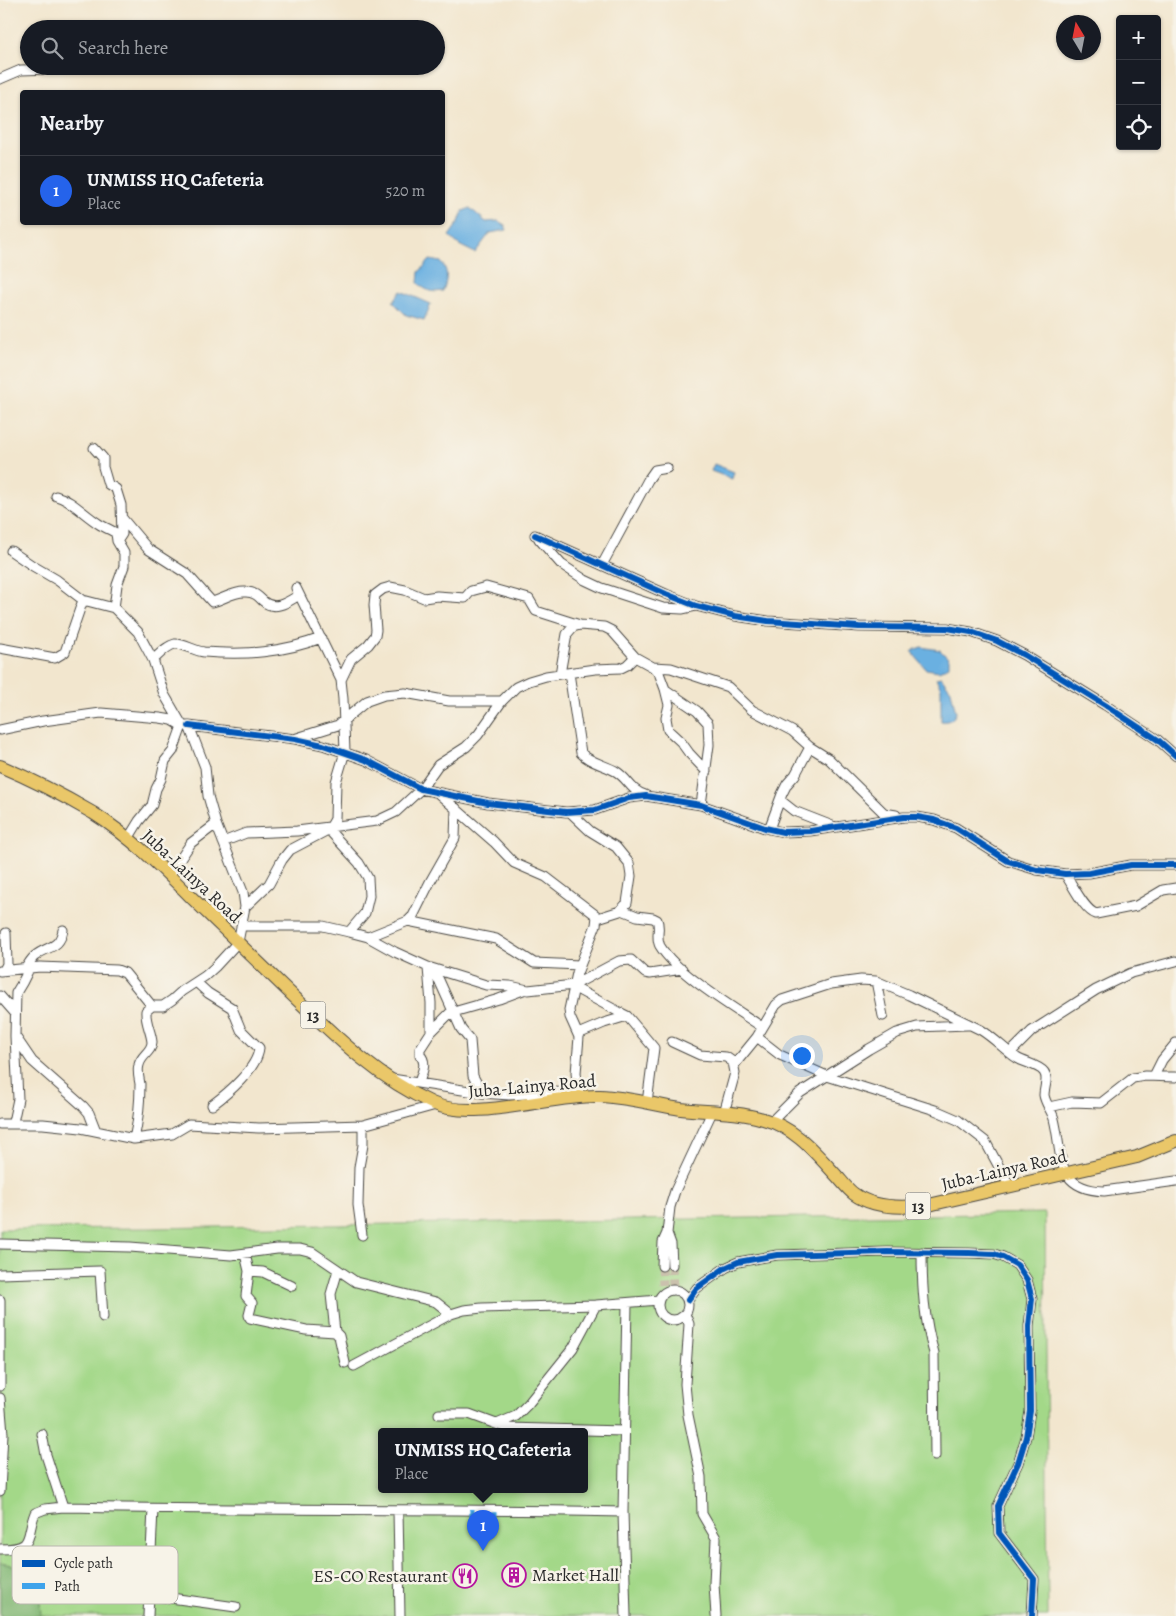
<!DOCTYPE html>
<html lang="en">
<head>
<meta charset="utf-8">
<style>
  body { margin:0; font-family:Alegreya,serif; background:#20242c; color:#f1f3f6 }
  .controls { position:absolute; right:15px; top:15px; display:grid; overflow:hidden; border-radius:5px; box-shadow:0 1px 4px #0004 }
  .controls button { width:45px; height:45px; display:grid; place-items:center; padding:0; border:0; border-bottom:1px solid #363941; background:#171b24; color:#f1f3f6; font:25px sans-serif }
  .compass { position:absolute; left:1056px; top:15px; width:45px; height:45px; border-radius:50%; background:#171b24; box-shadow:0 1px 4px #0004; rotate:350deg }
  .you { position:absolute; left:801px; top:1055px; width:18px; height:18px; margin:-12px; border:4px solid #fff; border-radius:50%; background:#1a73e8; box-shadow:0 0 0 8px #1a73e833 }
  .badge { display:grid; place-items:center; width:32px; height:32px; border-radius:50%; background:#2563eb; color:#fff; font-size:16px; font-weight:700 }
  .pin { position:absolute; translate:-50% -41px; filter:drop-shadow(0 1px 2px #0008) }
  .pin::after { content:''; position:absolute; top:26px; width:18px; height:15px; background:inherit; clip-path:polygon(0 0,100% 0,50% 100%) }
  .popup { position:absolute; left:378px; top:1428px; width:210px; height:65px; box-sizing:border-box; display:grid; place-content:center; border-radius:5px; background:#171b24; filter:drop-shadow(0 1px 4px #0005); font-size:16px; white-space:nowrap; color:#9ea1a6 }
  .popup b { font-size:19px; color:#f1f3f6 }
  .popup::after { content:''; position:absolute; left:50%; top:100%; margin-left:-10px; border:10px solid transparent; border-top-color:#171b24 }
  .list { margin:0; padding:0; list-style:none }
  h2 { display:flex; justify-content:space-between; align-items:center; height:65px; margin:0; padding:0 20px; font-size:21px }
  h2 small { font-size:16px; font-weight:400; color:#9ea1a6 }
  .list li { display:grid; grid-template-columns:32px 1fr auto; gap:15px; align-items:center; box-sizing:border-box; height:70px; padding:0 20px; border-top:1px solid #363941 }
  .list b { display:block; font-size:19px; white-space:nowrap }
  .list p { margin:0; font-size:16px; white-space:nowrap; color:#9ea1a6 }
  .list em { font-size:16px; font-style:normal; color:#9ea1a6 }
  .icon { flex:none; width:28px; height:28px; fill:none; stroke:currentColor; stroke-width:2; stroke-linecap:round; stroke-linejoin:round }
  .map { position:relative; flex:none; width:1176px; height:1616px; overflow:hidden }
  .search { position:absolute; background:#171b24; box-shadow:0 1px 4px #0004; left:20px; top:20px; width:425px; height:55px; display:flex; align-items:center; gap:12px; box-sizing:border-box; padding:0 18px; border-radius:28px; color:#9ea1a6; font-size:19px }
  .panel { position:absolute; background:#171b24; box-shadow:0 1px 4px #0004; left:20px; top:90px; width:425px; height:135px; border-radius:5px }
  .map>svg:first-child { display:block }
</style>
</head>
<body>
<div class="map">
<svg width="1176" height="1616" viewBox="0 0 1176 1616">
  <rect width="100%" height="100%" fill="#f7f3e8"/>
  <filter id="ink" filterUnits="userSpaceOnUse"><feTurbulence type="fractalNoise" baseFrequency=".02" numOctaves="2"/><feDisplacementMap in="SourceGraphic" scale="10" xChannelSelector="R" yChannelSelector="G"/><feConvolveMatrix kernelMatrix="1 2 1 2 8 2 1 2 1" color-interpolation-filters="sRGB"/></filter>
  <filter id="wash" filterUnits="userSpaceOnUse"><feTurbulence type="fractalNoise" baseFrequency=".0096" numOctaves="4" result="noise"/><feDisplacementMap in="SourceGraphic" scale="20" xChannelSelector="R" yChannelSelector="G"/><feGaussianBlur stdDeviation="1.12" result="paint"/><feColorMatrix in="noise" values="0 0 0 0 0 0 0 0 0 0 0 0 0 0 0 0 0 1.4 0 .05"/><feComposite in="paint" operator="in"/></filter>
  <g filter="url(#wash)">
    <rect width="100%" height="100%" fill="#f2e6ce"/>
    <path fill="#a3d888" stroke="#67825a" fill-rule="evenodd" d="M 1045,1213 L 1048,1616 L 0,1616 L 0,1229 L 152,1228 ZM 382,1432 L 584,1432 L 584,1490 L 382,1490 Z"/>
    <path fill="#82b874" stroke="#567250" d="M 0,1563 L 38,1569 L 41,1616 L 0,1616 Z"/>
    <path fill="#6bb0e1" stroke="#4b6e86" d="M 470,208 L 486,222 L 498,221 L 505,225 L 507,230 L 490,233 L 475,253 L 459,245 L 449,236 L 459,222 L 463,211 Z
      M 430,260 L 441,262 C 449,271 447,280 443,291 C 432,293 426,291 418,283 L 419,272 Z
      M 401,291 L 431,304 L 424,320 L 406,315 L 393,302 Z
      M 714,464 L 734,472 L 732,479 L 711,471 Z
      M 921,647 L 940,650 L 949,659 L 949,666 L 939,671 L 926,669 L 911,651 Z
      M 941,677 L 951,690 L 956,713 C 953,720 948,722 941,721 L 941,688 L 936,678 Z"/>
  </g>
  <g filter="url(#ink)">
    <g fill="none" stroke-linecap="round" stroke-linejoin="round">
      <path stroke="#cac1ad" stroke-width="9" stroke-dasharray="9 4.5" stroke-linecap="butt" d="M 672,1265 L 673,1285
        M 662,1266 L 663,1285"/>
      <g stroke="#494743" stroke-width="11">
        <path id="street" d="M 0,79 L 21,70 L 52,69 L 57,66
          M 94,448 L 103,458 L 103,467 L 108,484 L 116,489 L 121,505 L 122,534 L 118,540
          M 56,496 C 72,500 84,515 99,524 C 104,527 111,530 116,533 L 117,541 L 124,553 L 124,566 L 117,585 L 114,608 L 138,632 L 153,660 L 164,694 L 182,725
          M 122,518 L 148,549 L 187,574 L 212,602 C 223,600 233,591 246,592 C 254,592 258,596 263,601 C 275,612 289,601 299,595
          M 535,535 L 666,594 L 696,606 L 735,616 L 768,621 L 859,627 L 947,628 L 971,632 L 997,641 L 1024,655 L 1105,705 L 1158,740 L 1176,756
          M 539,539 L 561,564 L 585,580 L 602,588 L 663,608 L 682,609 L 696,606
          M 11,551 L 33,566 L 57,580 L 83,600 L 114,608
          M 602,565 L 648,480 L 655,470 L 667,468
          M 296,588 L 341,680
          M 0,648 L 55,658 L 65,652 L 83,600
          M 153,660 C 160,654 166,646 175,644 C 183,643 194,651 204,652 C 245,655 282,653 321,638
          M 653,667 L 671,668 L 728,687 L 752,710 L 792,731 L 810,747 L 829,759 L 884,813 L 896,815
          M 569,673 L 581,753 C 590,763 606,765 617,772 C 629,780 630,790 645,795
          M 560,674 L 567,634 L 573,627 L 580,625 L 604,627 L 612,631 L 635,657 L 653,667 L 659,673 L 665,689 L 669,705 L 666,718 L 668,730 L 681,742 L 689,753 L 706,771
          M 666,690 L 697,711 L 708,723 L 709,745 L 701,805
          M 189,726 L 295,739 L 323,745 L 366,760 L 421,789 L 488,803 L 566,812 L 595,810 L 629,798 L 646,796 L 701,805 L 765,828 L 783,832 L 810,831 L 904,817 L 917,817 L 934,820 L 956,828 L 1008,861 L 1037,870 L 1065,874 L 1089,873 L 1131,865 L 1176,865
          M 0,730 L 43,721 L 101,713 L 160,718 L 172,720 L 182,726 L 189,726 L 205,767 L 208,796 L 216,824 L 243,892 L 245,907 L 238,942 L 215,967 L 205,976 L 182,991 L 172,1000 L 163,1006 L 152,1006 L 146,1011 C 145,1022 151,1031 152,1042 C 152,1052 141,1055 139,1065 C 137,1071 139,1078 140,1084 C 140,1102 138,1122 134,1139
          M 297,738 L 338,725 L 367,701 L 384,695 L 405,693 L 449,701 L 502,701
          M 439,794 L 494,842 L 514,863 L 546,877 L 597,916 L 596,925 L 577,973 L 569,1010 L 570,1017 L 579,1037 L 576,1073 L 579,1097
          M 780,800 L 794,811 L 835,827
          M 570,812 L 590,831 L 616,847 L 629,863 L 631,876 L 627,903 L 620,911 L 598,918
          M 328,829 L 359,863 L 368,878 L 369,896 L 365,913 L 349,932
          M 769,829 L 782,794 L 787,784 L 795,775 L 810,747
          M 128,839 L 139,821 L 152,805 L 156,789 L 161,779 L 165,761 L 173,751 L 182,726
          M 223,842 L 246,833 L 297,831 L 377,821 L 396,812 L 421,789 L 438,765 L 466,747 L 478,735 L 502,701 L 516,687 L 529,681 L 546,676 L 595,669 L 621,668 L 627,665 L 635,657
          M 1065,874 C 1073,885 1084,910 1096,914 L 1136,906 L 1163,890 L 1176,888
          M 169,876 L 191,843 L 216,824
          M 245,907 L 269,884 L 282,860 L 290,850 L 324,832 L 331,826 L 335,819 L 336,782 L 345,752 L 343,699 L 341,680 L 351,659 L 368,645 L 375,636 L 376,630 L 374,605 L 375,595 L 383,589 L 390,587 L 405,590 L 424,598 L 437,596 L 465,598 L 471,591 L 486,587 L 529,599 L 536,611 L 580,625
          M 622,910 L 637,916 L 653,918 L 657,920 C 661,928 655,937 660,946 C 677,974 734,1008 762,1027
          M 408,921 L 496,939 L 534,963 L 580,965
          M 241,926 L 323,926 L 349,932 L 368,937 L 395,952 L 428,967 L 486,985 L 510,986 L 528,990 L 574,985 L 619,961 L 631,960 L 645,973 L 650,974 L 682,969
          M 368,937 L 408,921 L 413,916 L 430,882 L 455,838 L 456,808
          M 428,967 L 439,980 L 461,1029 L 470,1040 L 473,1076 L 482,1093
          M 428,968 L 431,1003 L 431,1032
          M 25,969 C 28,965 31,959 35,956 C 48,945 59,950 63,930
          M 29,969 L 22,983 L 16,993 L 15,1036 L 32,1061 L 83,1106 L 89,1113 L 96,1131
          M 4,970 L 7,964 L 6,933
          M 0,971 L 40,967 L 117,970 L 125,973 L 152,1006
          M 876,981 L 883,1016
          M 196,982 L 208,993 L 232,1008 L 241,1030 L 259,1048 C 258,1068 227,1094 212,1105
          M 573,987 L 619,1012 L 627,1016 L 654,1048 L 647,1103
          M 0,996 L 15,1013
          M 578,1034 L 604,1023 L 627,1016
          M 757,1037 L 780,1055 L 827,1076 L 935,1110 L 958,1120 L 985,1141 L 1010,1187
          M 672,1042 L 700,1055 L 726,1057 L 733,1062 L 735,1073 L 724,1113
          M 1010,1053 L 1032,1031 L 1096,990 L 1131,973 L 1176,961
          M 735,1064 L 757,1037 L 776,1005 L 782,1000 L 831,984 L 861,980 L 876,981 L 909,995 L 981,1030 C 994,1038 1005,1050 1017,1058 C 1025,1063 1039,1065 1044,1072 C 1049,1079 1044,1087 1044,1095 C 1045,1103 1052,1111 1054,1119 C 1063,1154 1054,1189 1104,1191 L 1176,1181
          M 1154,1076 L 1162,1060 L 1176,1043
          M 392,1079 L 482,1093 L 509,1095 L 579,1091
          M 419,1083 C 421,1074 428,1063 420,1055 L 420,1049 L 431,1032 L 450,1013 L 499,999 L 523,990
          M 1049,1107 L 1072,1102 L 1101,1103 L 1133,1078 L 1145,1076 L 1176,1077
          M 772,1121 L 800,1093 L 869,1049 L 897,1033 L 917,1027 L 967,1025
          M 13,1122 L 18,1099 L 15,1036
          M 0,1124 L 43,1124 L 81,1128 L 134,1139 L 172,1134 L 189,1124 L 259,1128 L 363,1125 L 436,1105
          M 667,1233 L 671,1244 L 672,1265
          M 362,1235 L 358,1205 L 359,1167 L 363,1145 L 363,1125
          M 0,1244 L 130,1247 L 231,1255 L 277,1249 L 300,1249 L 312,1252 L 356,1282 L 436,1302 L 451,1314
          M 922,1252 C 922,1287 924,1319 934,1353 L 935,1456
          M 245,1254 L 249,1271 L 246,1296 L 252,1303 L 249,1315 L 250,1318 L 306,1330 L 335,1332 L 331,1294 L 338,1270
          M 662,1266 L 663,1242 L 667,1233 L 670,1207 L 675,1191 L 712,1112
          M 249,1271 L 263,1272 L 292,1286
          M 0,1274 L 100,1271 L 103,1317
          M658 1305a15 15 0 1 1 30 0a15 15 0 1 1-30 0Z
          M 0,1300 L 0,1386
          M 688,1300 L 697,1288 L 725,1268 L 738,1262 L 777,1255 L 887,1252 L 969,1253 L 994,1254 L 1003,1257 L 1017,1265 L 1027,1280 L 1032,1299 L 1029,1326 L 1030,1411 L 1026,1437 L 1018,1463 L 998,1506 L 999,1533 L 1034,1579 L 1032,1616
          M 685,1314 L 689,1324 L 685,1384 L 688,1415 L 701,1477 L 702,1514 L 716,1538 L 714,1584 L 716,1616
          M 335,1332 L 339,1336 L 345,1363
          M 354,1366 L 451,1314 L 464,1310 L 482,1308 L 596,1305 L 659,1300
          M 0,1398 L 3,1434 L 0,1491
          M 439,1414 L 469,1414 L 507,1428 L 623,1431
          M 497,1424 L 516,1416 L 528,1404 L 573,1348 L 596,1305
          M 42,1434 L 46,1455 L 63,1507
          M 398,1510 L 400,1616
          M 0,1549 C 36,1549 25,1538 35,1513 L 45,1509 L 63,1507 C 249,1511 436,1508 623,1512
          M 149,1595 L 236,1607
          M 148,1616 L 153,1509
          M 626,1616 L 623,1512 L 627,1304"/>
      </g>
      <g stroke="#494743" stroke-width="14">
        <path id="primary" d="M 0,766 C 31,779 64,796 93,813 C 130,836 162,868 192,898 C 224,929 255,959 287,990 C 332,1033 375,1077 432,1103 C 474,1123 553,1094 600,1096 C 627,1097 655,1105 681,1109 C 708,1112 736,1111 763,1119 C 794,1127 814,1151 835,1174 C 841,1180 847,1189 854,1194 C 876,1210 908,1208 933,1204 L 1137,1157 L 1176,1141"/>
      </g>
      <use href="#street" stroke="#fff" stroke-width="9"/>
      <use href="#primary" stroke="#eac769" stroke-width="12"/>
      <path stroke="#3ea3eb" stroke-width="5" stroke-dasharray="10 5" stroke-linecap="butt" d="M 472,1509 C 472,1519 470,1528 481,1532 L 488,1531 L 494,1524 L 494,1509"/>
      <g stroke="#f7f3e8" stroke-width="9">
        <path id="cycleway" d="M 535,535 L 666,594 L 696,606 L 735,616 L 768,621 L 859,627 L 947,628 L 971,632 L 997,641 L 1024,655 L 1105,705 L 1158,740 L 1176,756
          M 189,726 L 295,739 L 323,745 L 366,760 L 421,789 L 488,803 L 566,812 L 595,810 L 629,798 L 646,796 L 701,805 L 765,828 L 783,832 L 810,831 L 904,817 L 917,817 L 934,820 L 956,828 L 1008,861 L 1037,870 L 1065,874 L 1089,873 L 1131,865 L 1176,865
          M 688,1300 L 697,1288 L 725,1268 L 738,1262 L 777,1255 L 887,1252 L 969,1253 L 994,1254 L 1003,1257 L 1017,1265 L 1027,1280 L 1032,1299 L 1029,1326 L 1030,1411 L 1026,1437 L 1018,1463 L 998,1506 L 999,1533 L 1034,1579 L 1032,1616"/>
      </g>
      <use href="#cycleway" stroke="#0057b8" stroke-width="6"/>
    </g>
  </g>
  <defs>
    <g id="building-ring" transform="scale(1.25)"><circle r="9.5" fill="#f7f3e8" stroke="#b5179e" stroke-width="1.5"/><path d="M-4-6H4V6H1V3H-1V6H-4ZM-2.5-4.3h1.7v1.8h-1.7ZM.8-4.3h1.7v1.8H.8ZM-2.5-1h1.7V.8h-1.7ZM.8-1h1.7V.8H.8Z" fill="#b5179e"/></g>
    <g id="restaurant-ring" transform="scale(1.25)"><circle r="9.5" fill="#f7f3e8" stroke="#b5179e" stroke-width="1.5"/><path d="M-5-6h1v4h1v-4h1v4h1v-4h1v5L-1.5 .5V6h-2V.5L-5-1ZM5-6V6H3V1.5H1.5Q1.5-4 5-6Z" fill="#b5179e"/></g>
  </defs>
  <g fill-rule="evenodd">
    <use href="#building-ring" x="514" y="1575"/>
    <use href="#restaurant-ring" x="465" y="1576"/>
  </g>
  <g text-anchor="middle" stroke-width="5" stroke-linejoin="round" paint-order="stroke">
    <g fill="#f7f3e8" stroke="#686764" stroke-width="1">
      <rect x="300.5" y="1001.5" width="25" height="27" rx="4"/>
      <rect x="905.5" y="1192.5" width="25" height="27" rx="4"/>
    </g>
    <g font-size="16" font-weight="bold" fill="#2b2b2b">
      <text x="313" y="1021">13</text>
      <text x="918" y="1212">13</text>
    </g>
    <g font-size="18" fill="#2b2b2b" stroke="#f7f3e8">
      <text transform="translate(192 876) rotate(43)" y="6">Juba-Lainya Road</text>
      <text transform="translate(532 1086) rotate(-5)" y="6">Juba-Lainya Road</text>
      <text transform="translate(1004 1170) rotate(-13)" y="6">Juba-Lainya Road</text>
    </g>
    <g font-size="18" fill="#2b2b2b" stroke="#f7f3e8" text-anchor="start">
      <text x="532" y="1581">Market Hall</text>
      <text x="448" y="1582" text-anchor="end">ES-CO Restaurant</text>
    </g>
  </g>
  <rect x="12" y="1546" width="166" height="58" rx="8" fill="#f7f3e8" stroke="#bab7af" stroke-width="1"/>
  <rect x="22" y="1560" width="23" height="7" fill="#0057b8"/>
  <rect x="22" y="1583" width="23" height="6" fill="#3ea3eb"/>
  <g font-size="14" fill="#2b2b2b">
    <text x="54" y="1568">Cycle path</text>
    <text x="54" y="1591">Path</text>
  </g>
</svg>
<div class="controls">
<button>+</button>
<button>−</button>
<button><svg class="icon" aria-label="locate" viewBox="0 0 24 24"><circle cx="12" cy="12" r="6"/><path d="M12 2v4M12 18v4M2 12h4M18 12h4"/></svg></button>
</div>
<svg class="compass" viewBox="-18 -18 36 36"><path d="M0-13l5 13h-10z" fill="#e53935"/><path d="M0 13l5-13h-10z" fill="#9ea1a6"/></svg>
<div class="you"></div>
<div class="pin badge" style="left:483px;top:1551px">1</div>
<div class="popup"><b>UNMISS HQ Cafeteria</b>Place</div>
<div class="search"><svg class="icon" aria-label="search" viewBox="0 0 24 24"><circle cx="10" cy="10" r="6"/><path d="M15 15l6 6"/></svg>Search here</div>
<section class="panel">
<h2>Nearby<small></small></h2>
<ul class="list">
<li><span class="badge">1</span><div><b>UNMISS HQ Cafeteria</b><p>Place</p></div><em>520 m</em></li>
</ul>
</section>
</div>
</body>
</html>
